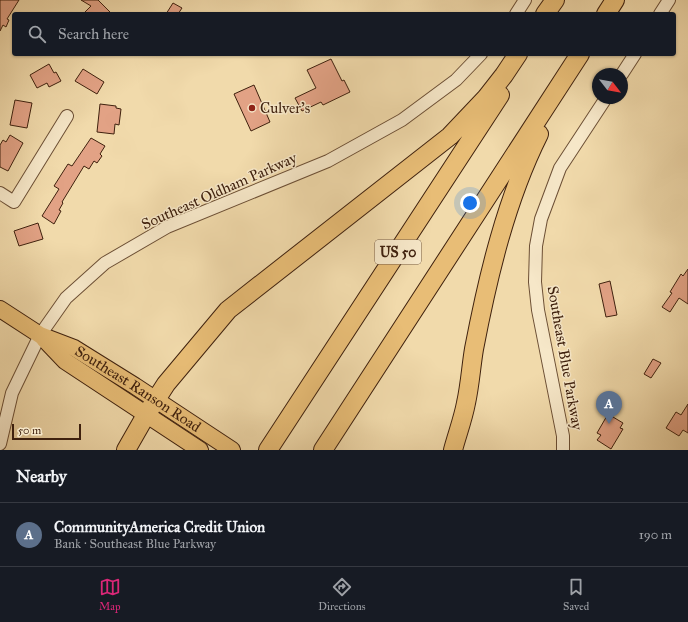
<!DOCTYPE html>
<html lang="en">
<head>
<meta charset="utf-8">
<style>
  body { margin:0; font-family:"IM FELL Great Primer",serif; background:#20242c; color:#f1f3f6 }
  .compass { position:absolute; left:592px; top:68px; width:36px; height:36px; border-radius:50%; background:#171b24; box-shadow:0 1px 3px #0004; rotate:121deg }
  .scale { position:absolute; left:12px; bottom:10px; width:69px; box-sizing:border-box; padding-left:4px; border:2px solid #3f210e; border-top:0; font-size:11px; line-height:14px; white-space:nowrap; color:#3f210e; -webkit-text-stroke:3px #f6e7c8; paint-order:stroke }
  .you { position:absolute; left:470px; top:203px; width:14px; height:14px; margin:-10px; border:3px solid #fff; border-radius:50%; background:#1a73e8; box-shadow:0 0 0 6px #1a73e833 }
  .badge { display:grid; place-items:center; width:26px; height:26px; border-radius:50%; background:#db2777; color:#fff; font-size:13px; font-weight:700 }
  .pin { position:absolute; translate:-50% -33px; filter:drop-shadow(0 1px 2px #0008) }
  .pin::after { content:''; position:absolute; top:21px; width:14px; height:12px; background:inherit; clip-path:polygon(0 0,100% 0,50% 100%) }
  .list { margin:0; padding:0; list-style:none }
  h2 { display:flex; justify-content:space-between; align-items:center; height:52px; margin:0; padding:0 16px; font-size:17px }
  h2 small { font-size:13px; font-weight:400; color:#9ea1a6 }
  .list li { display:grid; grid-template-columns:26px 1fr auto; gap:12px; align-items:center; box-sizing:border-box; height:64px; padding:0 16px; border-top:1px solid #363941 }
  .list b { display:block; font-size:15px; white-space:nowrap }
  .list p { margin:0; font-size:13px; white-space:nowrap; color:#9ea1a6 }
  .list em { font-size:13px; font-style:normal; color:#9ea1a6 }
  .icon { flex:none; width:22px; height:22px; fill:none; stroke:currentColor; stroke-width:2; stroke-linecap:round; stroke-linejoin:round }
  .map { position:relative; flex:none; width:688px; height:450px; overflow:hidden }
  .search { position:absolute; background:#171b24; box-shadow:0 1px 3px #0004; left:12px; right:12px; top:12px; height:44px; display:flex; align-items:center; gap:10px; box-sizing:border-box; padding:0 14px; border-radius:4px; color:#9ea1a6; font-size:15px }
  .sheet { height:116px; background:#171b24 }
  nav { display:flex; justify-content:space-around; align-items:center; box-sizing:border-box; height:56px; border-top:1px solid #363941; background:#171b24; font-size:11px; color:#9ea1a6 }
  nav a { display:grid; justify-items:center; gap:2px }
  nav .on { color:#db2777 }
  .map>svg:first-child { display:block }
</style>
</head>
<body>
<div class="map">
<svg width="688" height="450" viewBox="0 0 688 450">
  <rect width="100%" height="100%" fill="#f1daab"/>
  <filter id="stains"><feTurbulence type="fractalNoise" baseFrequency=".005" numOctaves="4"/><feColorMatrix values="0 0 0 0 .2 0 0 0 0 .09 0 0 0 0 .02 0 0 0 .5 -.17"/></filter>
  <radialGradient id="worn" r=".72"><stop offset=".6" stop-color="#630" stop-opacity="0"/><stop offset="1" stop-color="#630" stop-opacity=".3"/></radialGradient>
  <path fill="#e2a285" stroke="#3f210e" d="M 0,0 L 19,0 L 7,19 L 9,20 L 6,27 L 3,25 L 0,31 Z
    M 81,0 L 98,0 L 112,14 L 83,14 L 91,6 Z
    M 173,3 L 182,8 L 178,14 L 166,14 Z
    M 331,59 L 342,81 L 344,80 L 350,92 L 323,105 L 321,102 L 302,111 L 295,98 L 316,88 L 307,70 Z
    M 49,64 L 54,73 L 56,72 L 61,81 L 49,87 L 47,83 L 37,88 L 30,75 Z
    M 83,69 L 104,82 L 97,94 L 75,81 Z
    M 254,85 L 270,122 L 251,131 L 234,94 Z
    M 15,100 L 32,103 L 27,128 L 10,125 Z
    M 100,104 L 116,106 L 116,108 L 121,109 L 119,125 L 115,124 L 114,134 L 97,132 Z
    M 10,135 L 23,143 L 8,171 L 0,167 L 0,145 L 3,140 L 6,142 Z
    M 91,138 L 105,146 L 100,154 L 102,156 L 97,163 L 94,161 L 89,169 L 84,166 L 62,202 L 63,203 L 59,210 L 61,211 L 54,224 L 42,216 L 59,189 L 54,186 L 68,164 L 72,166 Z
    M 38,223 L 43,239 L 19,246 L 14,231 Z
    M 688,269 L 688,304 L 679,298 L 670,312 L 662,307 L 672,293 L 670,292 L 681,274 L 683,276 Z
    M 610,281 L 617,315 L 606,317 L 599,284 Z
    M 653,359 L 661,363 L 651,378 L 644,374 Z
    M 688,404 L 688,433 L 683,430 L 679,436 L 666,428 L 676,412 L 681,415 Z
    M 608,414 L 623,423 L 620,428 L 623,429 L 611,449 L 597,440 L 601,435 L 597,433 Z"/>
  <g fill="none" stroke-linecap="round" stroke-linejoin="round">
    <g stroke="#6c4f35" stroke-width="14">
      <path id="minor" d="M 516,14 L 525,0
        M 660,14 L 669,0
        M 622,74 L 635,54
        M 0,193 L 14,202 L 67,116
        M 0,444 L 12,393 L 40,335 L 66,298 L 105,263 L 167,227 L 328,161 L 402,120 L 456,80 L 481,54
        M 563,450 L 563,436 L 538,310 L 535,282 L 536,246 L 541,219 L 560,168 L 606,98"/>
    </g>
    <g stroke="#3f210e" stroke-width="18">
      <g id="major">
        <path id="s1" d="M 0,309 L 40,335 L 74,348 L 135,386 L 232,450"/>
        <path d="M 44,339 L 65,361 L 200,450"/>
      </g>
    </g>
    <g stroke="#3f210e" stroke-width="20">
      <path id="highway" d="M 545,14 L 555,0
        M 606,14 L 615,0
        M 126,450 L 146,415 L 166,384 L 228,310 L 450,136 L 486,98 L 504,75 L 518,54
        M 268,450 L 500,95
        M 323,450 L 580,54
        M 453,450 C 457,435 463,419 466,403 C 470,385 471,367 474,349 C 488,276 506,200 539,134"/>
    </g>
    <use href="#minor" stroke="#f6e7c8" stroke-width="12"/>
    <use href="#major" stroke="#e8bd76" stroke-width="16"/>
    <use href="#highway" stroke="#e8bd76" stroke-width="18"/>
  </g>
  <circle fill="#8f2418" stroke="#f6e7c8" stroke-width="1.5" cx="252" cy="108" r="4"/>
  <g text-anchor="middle" stroke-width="3" stroke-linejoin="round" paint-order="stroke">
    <rect fill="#f6e7c8" stroke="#765c46" stroke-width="1" x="375" y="240" width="46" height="24" rx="3"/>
    <g font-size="14" font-weight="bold" fill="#3f210e">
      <text x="398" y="257">US 50</text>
    </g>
    <g font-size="15" fill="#3f210e" stroke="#f6e7c8" text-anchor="start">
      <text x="260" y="113">Culver's</text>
    </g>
    <g font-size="15" fill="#3f210e" stroke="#f6e7c8">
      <text transform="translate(219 191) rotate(-24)" y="5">Southeast Oldham Parkway</text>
      <text transform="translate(565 358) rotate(80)" y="5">Southeast Blue Parkway</text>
      <text dy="5" stroke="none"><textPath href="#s1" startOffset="160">Southeast Ranson Road</textPath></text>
    </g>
  </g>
  <rect width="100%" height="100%" filter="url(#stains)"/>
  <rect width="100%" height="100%" fill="url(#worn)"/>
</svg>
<svg class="compass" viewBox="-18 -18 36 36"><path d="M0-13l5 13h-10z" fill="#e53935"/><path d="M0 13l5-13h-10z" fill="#9ea1a6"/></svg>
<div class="scale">50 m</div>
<div class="you"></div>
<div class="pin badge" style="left:609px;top:424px;background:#5c6f8a">A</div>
<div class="search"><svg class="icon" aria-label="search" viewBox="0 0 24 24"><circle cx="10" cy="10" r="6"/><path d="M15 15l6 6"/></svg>Search here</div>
</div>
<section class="sheet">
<h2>Nearby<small></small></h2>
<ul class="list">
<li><span class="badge" style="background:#5c6f8a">A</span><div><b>CommunityAmerica Credit Union</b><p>Bank · Southeast Blue Parkway</p></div><em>190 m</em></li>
</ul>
</section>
<nav>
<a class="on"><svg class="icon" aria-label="map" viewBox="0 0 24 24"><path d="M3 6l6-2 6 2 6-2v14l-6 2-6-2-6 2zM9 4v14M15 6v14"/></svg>Map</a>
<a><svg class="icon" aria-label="directions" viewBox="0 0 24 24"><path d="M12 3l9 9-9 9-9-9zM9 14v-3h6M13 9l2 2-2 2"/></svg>Directions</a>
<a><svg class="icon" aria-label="saved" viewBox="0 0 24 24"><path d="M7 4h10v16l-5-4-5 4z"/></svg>Saved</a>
</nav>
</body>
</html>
